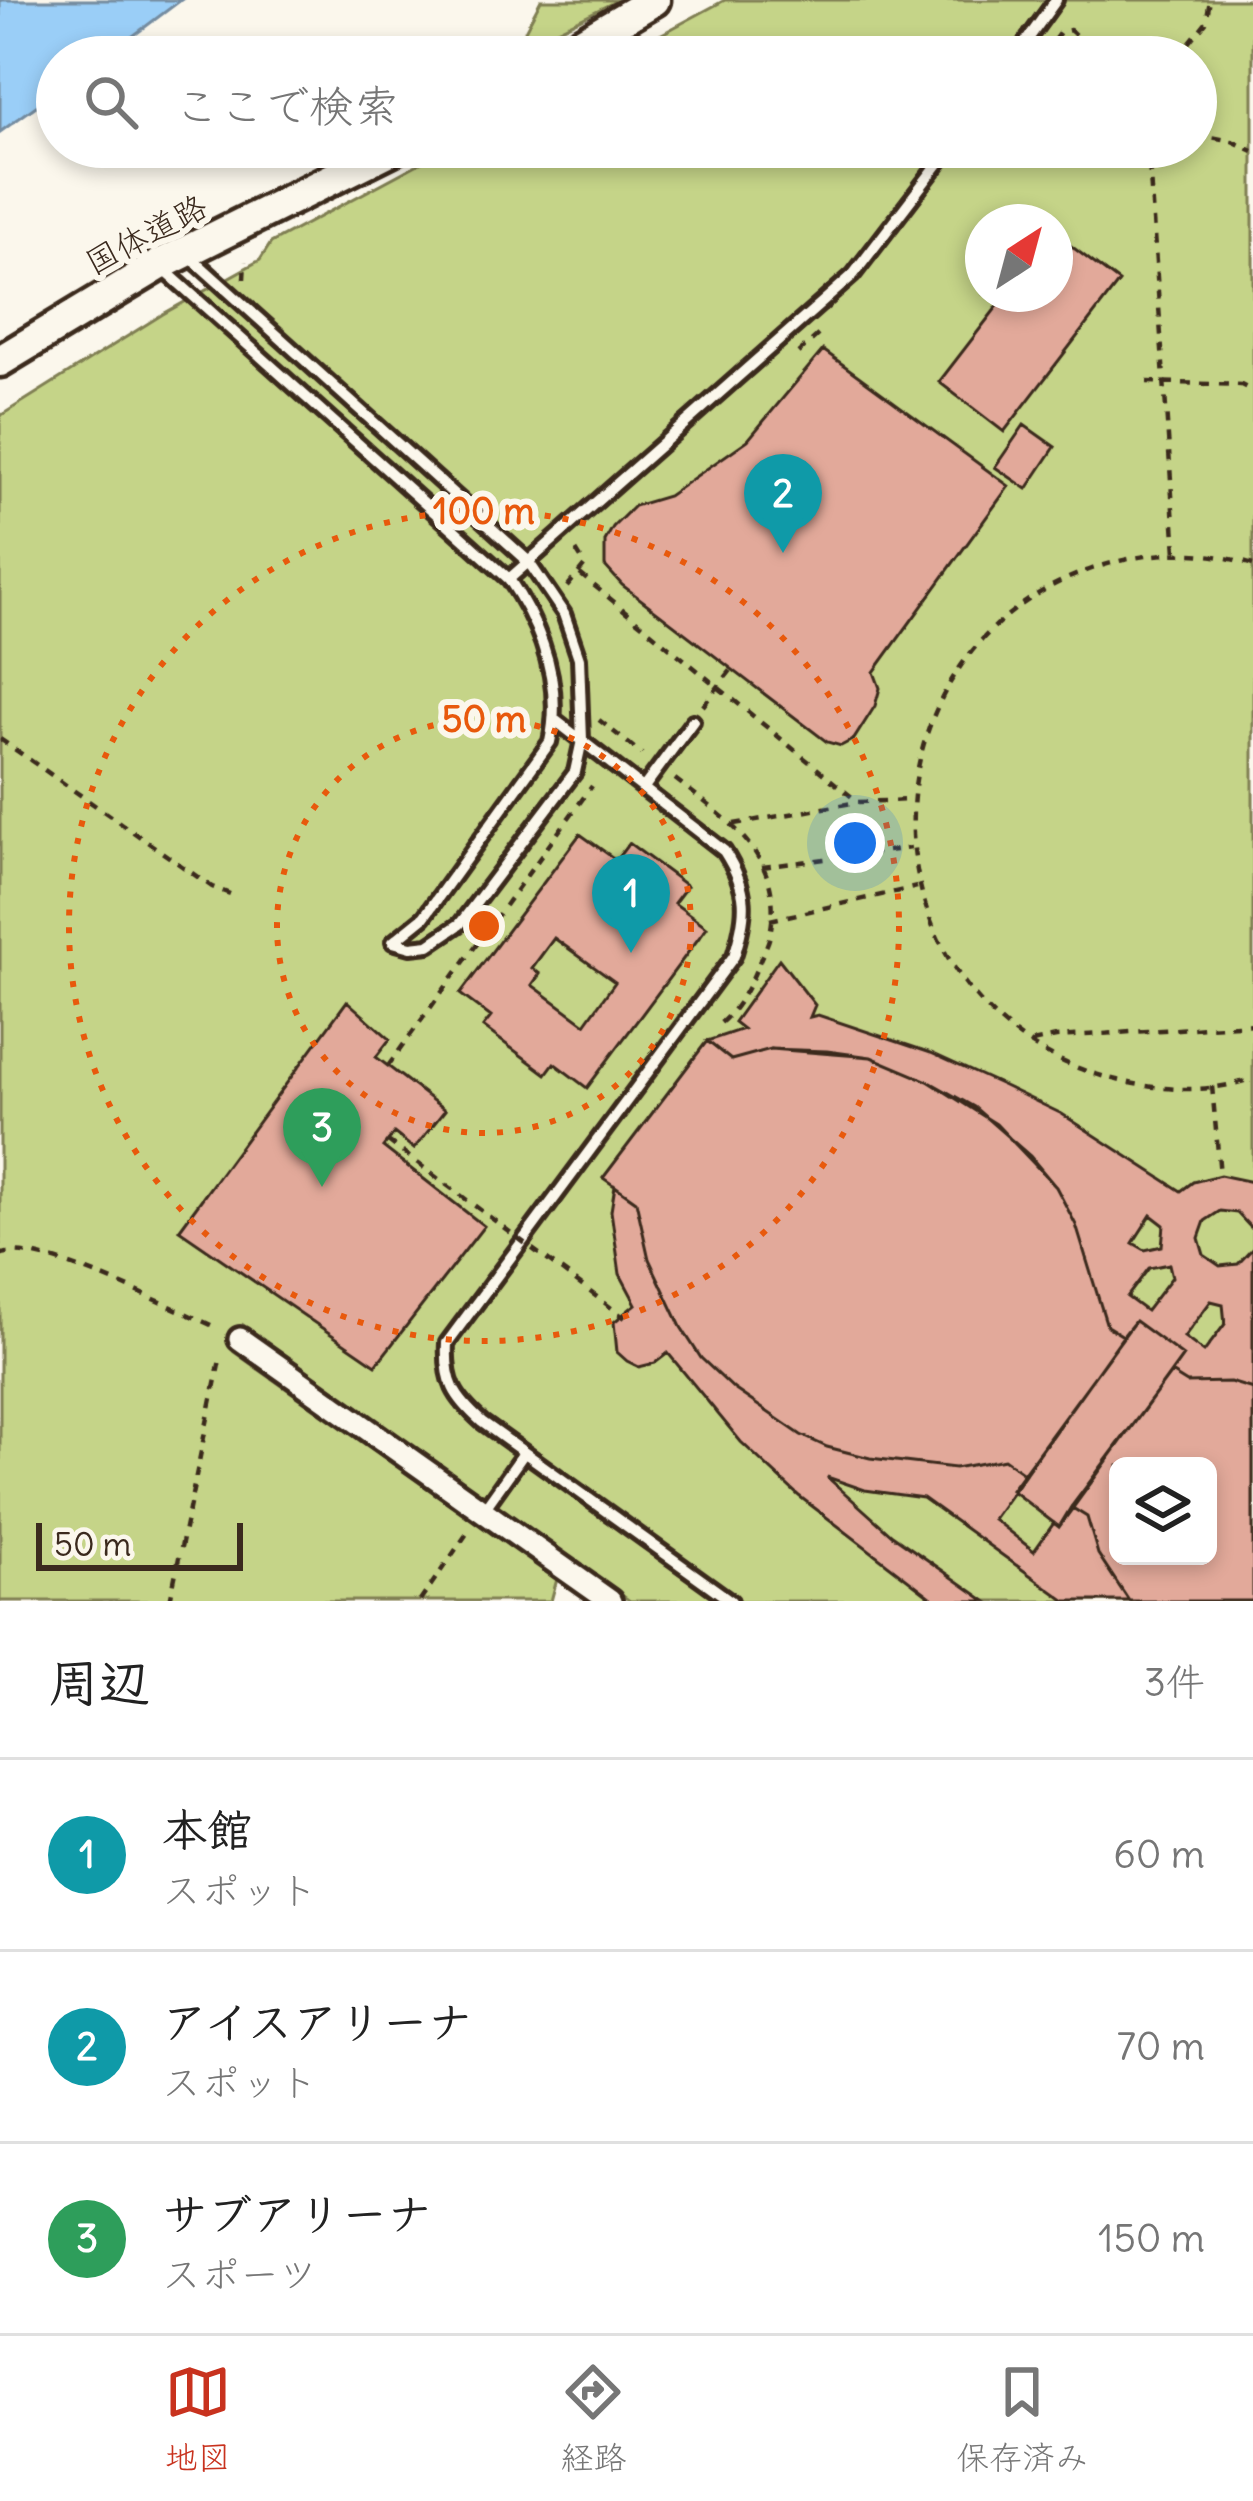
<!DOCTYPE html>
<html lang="ja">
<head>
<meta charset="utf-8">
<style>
  body { margin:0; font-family:Delius,"Klee One",sans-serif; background:#f6f6f6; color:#222 }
  .controls { position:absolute; right:36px; bottom:36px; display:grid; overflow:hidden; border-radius:18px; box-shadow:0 6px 18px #0003 }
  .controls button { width:108px; height:108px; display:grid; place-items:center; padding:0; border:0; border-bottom:3px solid #e0e0e0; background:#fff; color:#222; font:60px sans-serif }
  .compass { position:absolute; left:965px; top:204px; width:108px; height:108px; border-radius:50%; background:#fff; box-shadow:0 6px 18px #0003; rotate:36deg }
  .scale { position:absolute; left:36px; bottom:30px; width:207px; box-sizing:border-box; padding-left:12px; border:6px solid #3b2a1e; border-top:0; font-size:33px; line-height:42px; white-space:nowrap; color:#3b2a1e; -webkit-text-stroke:9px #fbf7ec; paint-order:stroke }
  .you { position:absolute; left:855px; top:843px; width:42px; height:42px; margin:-30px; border:9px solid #fff; border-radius:50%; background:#1a73e8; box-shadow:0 0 0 18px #1a73e833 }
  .badge { display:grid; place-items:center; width:78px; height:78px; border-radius:50%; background:#c8321e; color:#fff; font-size:39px; font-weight:700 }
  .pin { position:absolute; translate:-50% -99px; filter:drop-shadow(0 3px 6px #0008) }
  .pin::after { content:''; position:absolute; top:63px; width:42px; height:36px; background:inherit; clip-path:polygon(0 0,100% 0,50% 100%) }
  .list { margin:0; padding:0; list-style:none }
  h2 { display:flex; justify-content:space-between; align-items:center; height:156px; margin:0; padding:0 48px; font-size:51px }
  h2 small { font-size:39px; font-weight:400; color:#767676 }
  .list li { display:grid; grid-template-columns:78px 1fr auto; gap:36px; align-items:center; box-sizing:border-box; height:192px; padding:0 48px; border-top:3px solid #e0e0e0 }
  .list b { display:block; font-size:45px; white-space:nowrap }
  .list p { margin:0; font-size:39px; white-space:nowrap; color:#767676 }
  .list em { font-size:39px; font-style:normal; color:#767676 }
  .icon { flex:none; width:66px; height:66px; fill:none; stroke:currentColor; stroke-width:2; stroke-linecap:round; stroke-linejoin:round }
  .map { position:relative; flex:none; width:1253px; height:1601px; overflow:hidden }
  .search { position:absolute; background:#fff; box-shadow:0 6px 18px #0003; left:36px; right:36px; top:36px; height:132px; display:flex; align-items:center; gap:30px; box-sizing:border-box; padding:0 42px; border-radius:66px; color:#767676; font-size:45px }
  .sheet { height:732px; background:#fff }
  nav { display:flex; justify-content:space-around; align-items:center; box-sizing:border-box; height:168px; border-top:3px solid #e0e0e0; background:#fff; font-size:33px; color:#767676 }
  nav a { display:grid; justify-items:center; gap:6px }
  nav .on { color:#c8321e }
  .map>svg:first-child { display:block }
</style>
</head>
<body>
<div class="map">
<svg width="1253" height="1601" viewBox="0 0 1253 1601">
  <rect width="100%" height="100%" fill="#fbf7ec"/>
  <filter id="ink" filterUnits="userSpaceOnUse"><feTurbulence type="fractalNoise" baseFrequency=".00833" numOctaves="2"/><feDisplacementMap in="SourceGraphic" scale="24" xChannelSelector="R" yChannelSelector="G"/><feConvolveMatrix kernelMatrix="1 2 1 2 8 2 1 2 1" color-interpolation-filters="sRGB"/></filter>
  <g filter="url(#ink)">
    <path fill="#c5d488" stroke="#807f53" stroke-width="3" fill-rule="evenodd" d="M 541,0 L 618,0 L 514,51 Z
      M 725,0 L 1253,0 L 1253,1601 L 630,1601 L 243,1325 L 234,1352 L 557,1579 L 551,1601 L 0,1601 L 0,416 L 163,314 L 260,260 L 271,243 L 450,147 L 1196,147 L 1196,57 L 619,57 ZM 983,222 L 1055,222 L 1055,294 L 983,294 ZM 1118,1466 L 1208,1466 L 1208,1556 L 1118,1556 Z"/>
    <path fill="#9acef7" stroke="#748ca0" stroke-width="3" d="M 0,0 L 181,0 L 105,57 L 57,57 L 57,91 L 0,132 Z"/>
    <path fill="#e2a99a" stroke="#3b2a1e" stroke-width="3" fill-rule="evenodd" d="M 1055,234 L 1119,282 L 1004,432 L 939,382 L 1000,303 L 988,294 L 1055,294 Z
      M 823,350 L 1009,486 L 874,672 L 880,688 L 875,706 L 854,739 L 841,746 L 827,742 L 622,585 L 605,566 L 605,541 L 613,527 L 634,506 L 668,496 L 748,440 Z
      M 1024,425 L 1055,447 L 1027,489 L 995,467 Z
      M 580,834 L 616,860 L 629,843 L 687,886 L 674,903 L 707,927 L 587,1088 L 554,1063 L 546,1074 L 483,1027 L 491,1017 L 460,994 ZM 554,938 L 615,982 L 585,1024 L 532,985 L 540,974 L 532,968 Z
      M 779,959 L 815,1005 L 810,1017 L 818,1015 L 931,1053 L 1004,1086 L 1062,1114 L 1181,1191 L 1193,1182 L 1220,1175 L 1253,1182 L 1253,1230 L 1237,1213 L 1220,1211 L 1205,1221 L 1199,1238 L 1204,1255 L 1220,1266 L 1238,1264 L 1253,1248 L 1253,1389 L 1230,1382 L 1187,1383 L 1171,1373 L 1183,1356 L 1135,1321 L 1123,1336 L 1107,1326 L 1076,1225 L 1056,1187 L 1030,1156 L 974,1107 L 928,1081 L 871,1057 L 771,1049 L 731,1060 L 707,1041 L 743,1029 L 734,1022 ZM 1151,1215 L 1164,1225 L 1162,1246 L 1145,1250 L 1133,1243 ZM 1169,1264 L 1172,1277 L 1146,1311 L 1127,1297 L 1149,1268 ZM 1211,1301 L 1223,1304 L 1225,1324 L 1204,1352 L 1184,1337 Z
      M 347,1001 L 390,1039 L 376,1057 L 445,1110 L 414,1149 L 394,1133 L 383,1147 L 484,1226 L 376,1365 L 179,1230 Z
      M 707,1041 L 731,1060 L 771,1049 L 827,1051 L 871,1057 L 928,1081 L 996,1124 L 1056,1187 L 1076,1225 L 1107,1326 L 1123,1336 L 1025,1474 L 1004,1459 L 955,1468 L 870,1458 L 827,1447 L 801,1435 L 734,1389 L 701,1358 L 681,1327 L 649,1259 L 636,1201 L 603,1178 Z
      M 615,1186 L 636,1201 L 649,1259 L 681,1327 L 701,1358 L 734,1389 L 801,1435 L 827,1447 L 870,1458 L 955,1468 L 1004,1459 L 1025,1474 L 993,1519 L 1034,1551 L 1054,1523 L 1059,1527 L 1071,1507 L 1087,1517 L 1098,1554 L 1129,1601 L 1066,1601 L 923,1498 L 865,1490 L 827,1477 L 892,1535 L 986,1601 L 936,1601 L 799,1496 L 741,1442 L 668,1353 L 655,1363 L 639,1367 L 627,1361 L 617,1352 L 614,1322 L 636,1304 L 620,1274 L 611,1211 Z
      M 1135,1321 L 1183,1356 L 1059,1527 L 1011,1490 Z
      M 1171,1373 L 1187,1383 L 1230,1382 L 1253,1389 L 1253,1601 L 1129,1601 L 1098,1554 L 1087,1517 L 1071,1507 ZM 1118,1466 L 1208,1466 L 1208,1556 L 1118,1556 Z"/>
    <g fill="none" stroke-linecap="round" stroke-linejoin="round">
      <g stroke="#3b2a1e" stroke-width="20">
        <path id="lane" d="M 1015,57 L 1056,0
          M 187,254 L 528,561 L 564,614 L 579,658 L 582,740 L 575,772 L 460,924 L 429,945 L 411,947 L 393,942
          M 161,267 L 509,579 C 542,628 563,683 550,742 L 424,917 L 393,942
          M 509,579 L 853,275 L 951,147
          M 555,720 L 724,851 C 749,890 748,912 734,956 L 447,1343 C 445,1382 454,1397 482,1422 L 731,1601
          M 645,786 L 693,721
          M 482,1512 L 524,1453"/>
      </g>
      <g stroke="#3b2a1e" stroke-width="30">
        <path id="street" d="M 240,1339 L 610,1601"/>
      </g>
      <g stroke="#3b2a1e" stroke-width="39">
        <path id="secondary" d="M 558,57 L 654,0
          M 0,361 L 159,265 L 396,147"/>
      </g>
      <path stroke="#3b2a1e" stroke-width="4.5" stroke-dasharray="9 9" stroke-linecap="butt" d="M 1054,40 L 1060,32 L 1070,30 L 1099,57
        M 1178,57 L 1206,22 L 1210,0
        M 1196,134 L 1232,141 L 1253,151
        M 1148,147 L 1176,553
        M 244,279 L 245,261
        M 798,353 L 820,333
        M 1147,382 L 1241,385 L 1253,391
        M 1253,565 C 1202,548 1143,551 1092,569 C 854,649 852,994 1092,1073 C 1142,1089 1202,1097 1253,1078
        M 580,574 L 858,802
        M 567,587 L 585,565 L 575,549
        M 703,706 L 732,669
        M 599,720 L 642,754
        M 0,739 L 212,887 L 230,894
        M 675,779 C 727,819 786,858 770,934 C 769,943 763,952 760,960 C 750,985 737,1012 714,1028
        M 734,824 L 858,802 L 911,800
        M 762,867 L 911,848
        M 770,920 L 917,887
        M 1032,1042 L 1056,1037 L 1253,1024
        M 388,1066 L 592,786
        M 1212,1086 L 1220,1175
        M 0,1255 C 35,1238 178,1311 218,1328
        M 170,1601 L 221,1355
        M 420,1601 L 468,1532"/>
      <use href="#lane" stroke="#fbf7ec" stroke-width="10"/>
      <use href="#street" stroke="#fbf7ec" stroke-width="21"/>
      <use href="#secondary" stroke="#fbf7ec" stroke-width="30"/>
      <path stroke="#3b2a1e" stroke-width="4.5" stroke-dasharray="9 9" stroke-linecap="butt" d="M 388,1141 L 625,1318"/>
    </g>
  </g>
  <g fill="none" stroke="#e8590c" stroke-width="6" stroke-dasharray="6 12">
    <circle cx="484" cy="926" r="207"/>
    <circle cx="484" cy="926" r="415"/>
  </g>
  <g text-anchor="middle" stroke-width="12" stroke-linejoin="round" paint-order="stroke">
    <g font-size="33" fill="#3b2a1e" stroke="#fbf7ec">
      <text transform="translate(146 234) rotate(-28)" y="12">国体道路</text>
    </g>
  </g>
  <circle cx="484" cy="926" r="18" fill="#e8590c" stroke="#fbf7ec" stroke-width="6"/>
  <g font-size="36" text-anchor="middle" font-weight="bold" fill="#e8590c" stroke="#fbf7ec" stroke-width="12" stroke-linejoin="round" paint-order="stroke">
    <text x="484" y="524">100 m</text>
    <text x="484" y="732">50 m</text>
  </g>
</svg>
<div class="controls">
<button><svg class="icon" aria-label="layers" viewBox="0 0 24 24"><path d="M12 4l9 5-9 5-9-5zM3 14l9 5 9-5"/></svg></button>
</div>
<svg class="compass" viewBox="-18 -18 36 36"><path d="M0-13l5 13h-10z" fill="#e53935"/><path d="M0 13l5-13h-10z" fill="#767676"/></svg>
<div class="scale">50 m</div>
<div class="you"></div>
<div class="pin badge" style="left:631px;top:953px;background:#0f9aa8">1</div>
<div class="pin badge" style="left:783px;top:553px;background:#0f9aa8">2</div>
<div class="pin badge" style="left:322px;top:1187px;background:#2e9e5b">3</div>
<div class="search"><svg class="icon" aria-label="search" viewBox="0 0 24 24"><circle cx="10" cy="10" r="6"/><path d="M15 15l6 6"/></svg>ここで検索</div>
</div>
<section class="sheet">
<h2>周辺<small>3件</small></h2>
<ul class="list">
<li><span class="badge" style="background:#0f9aa8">1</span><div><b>本館</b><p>スポット</p></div><em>60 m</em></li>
<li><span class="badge" style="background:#0f9aa8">2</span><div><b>アイスアリーナ</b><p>スポット</p></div><em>70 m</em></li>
<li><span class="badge" style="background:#2e9e5b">3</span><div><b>サブアリーナ</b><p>スポーツ</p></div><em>150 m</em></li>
</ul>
</section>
<nav>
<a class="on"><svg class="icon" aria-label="map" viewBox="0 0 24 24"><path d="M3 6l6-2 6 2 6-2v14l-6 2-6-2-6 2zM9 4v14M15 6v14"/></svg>地図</a>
<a><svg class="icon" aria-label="directions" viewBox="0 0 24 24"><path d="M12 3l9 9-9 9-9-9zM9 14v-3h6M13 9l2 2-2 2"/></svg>経路</a>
<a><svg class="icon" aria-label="saved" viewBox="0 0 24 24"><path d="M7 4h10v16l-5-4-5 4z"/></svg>保存済み</a>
</nav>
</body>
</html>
